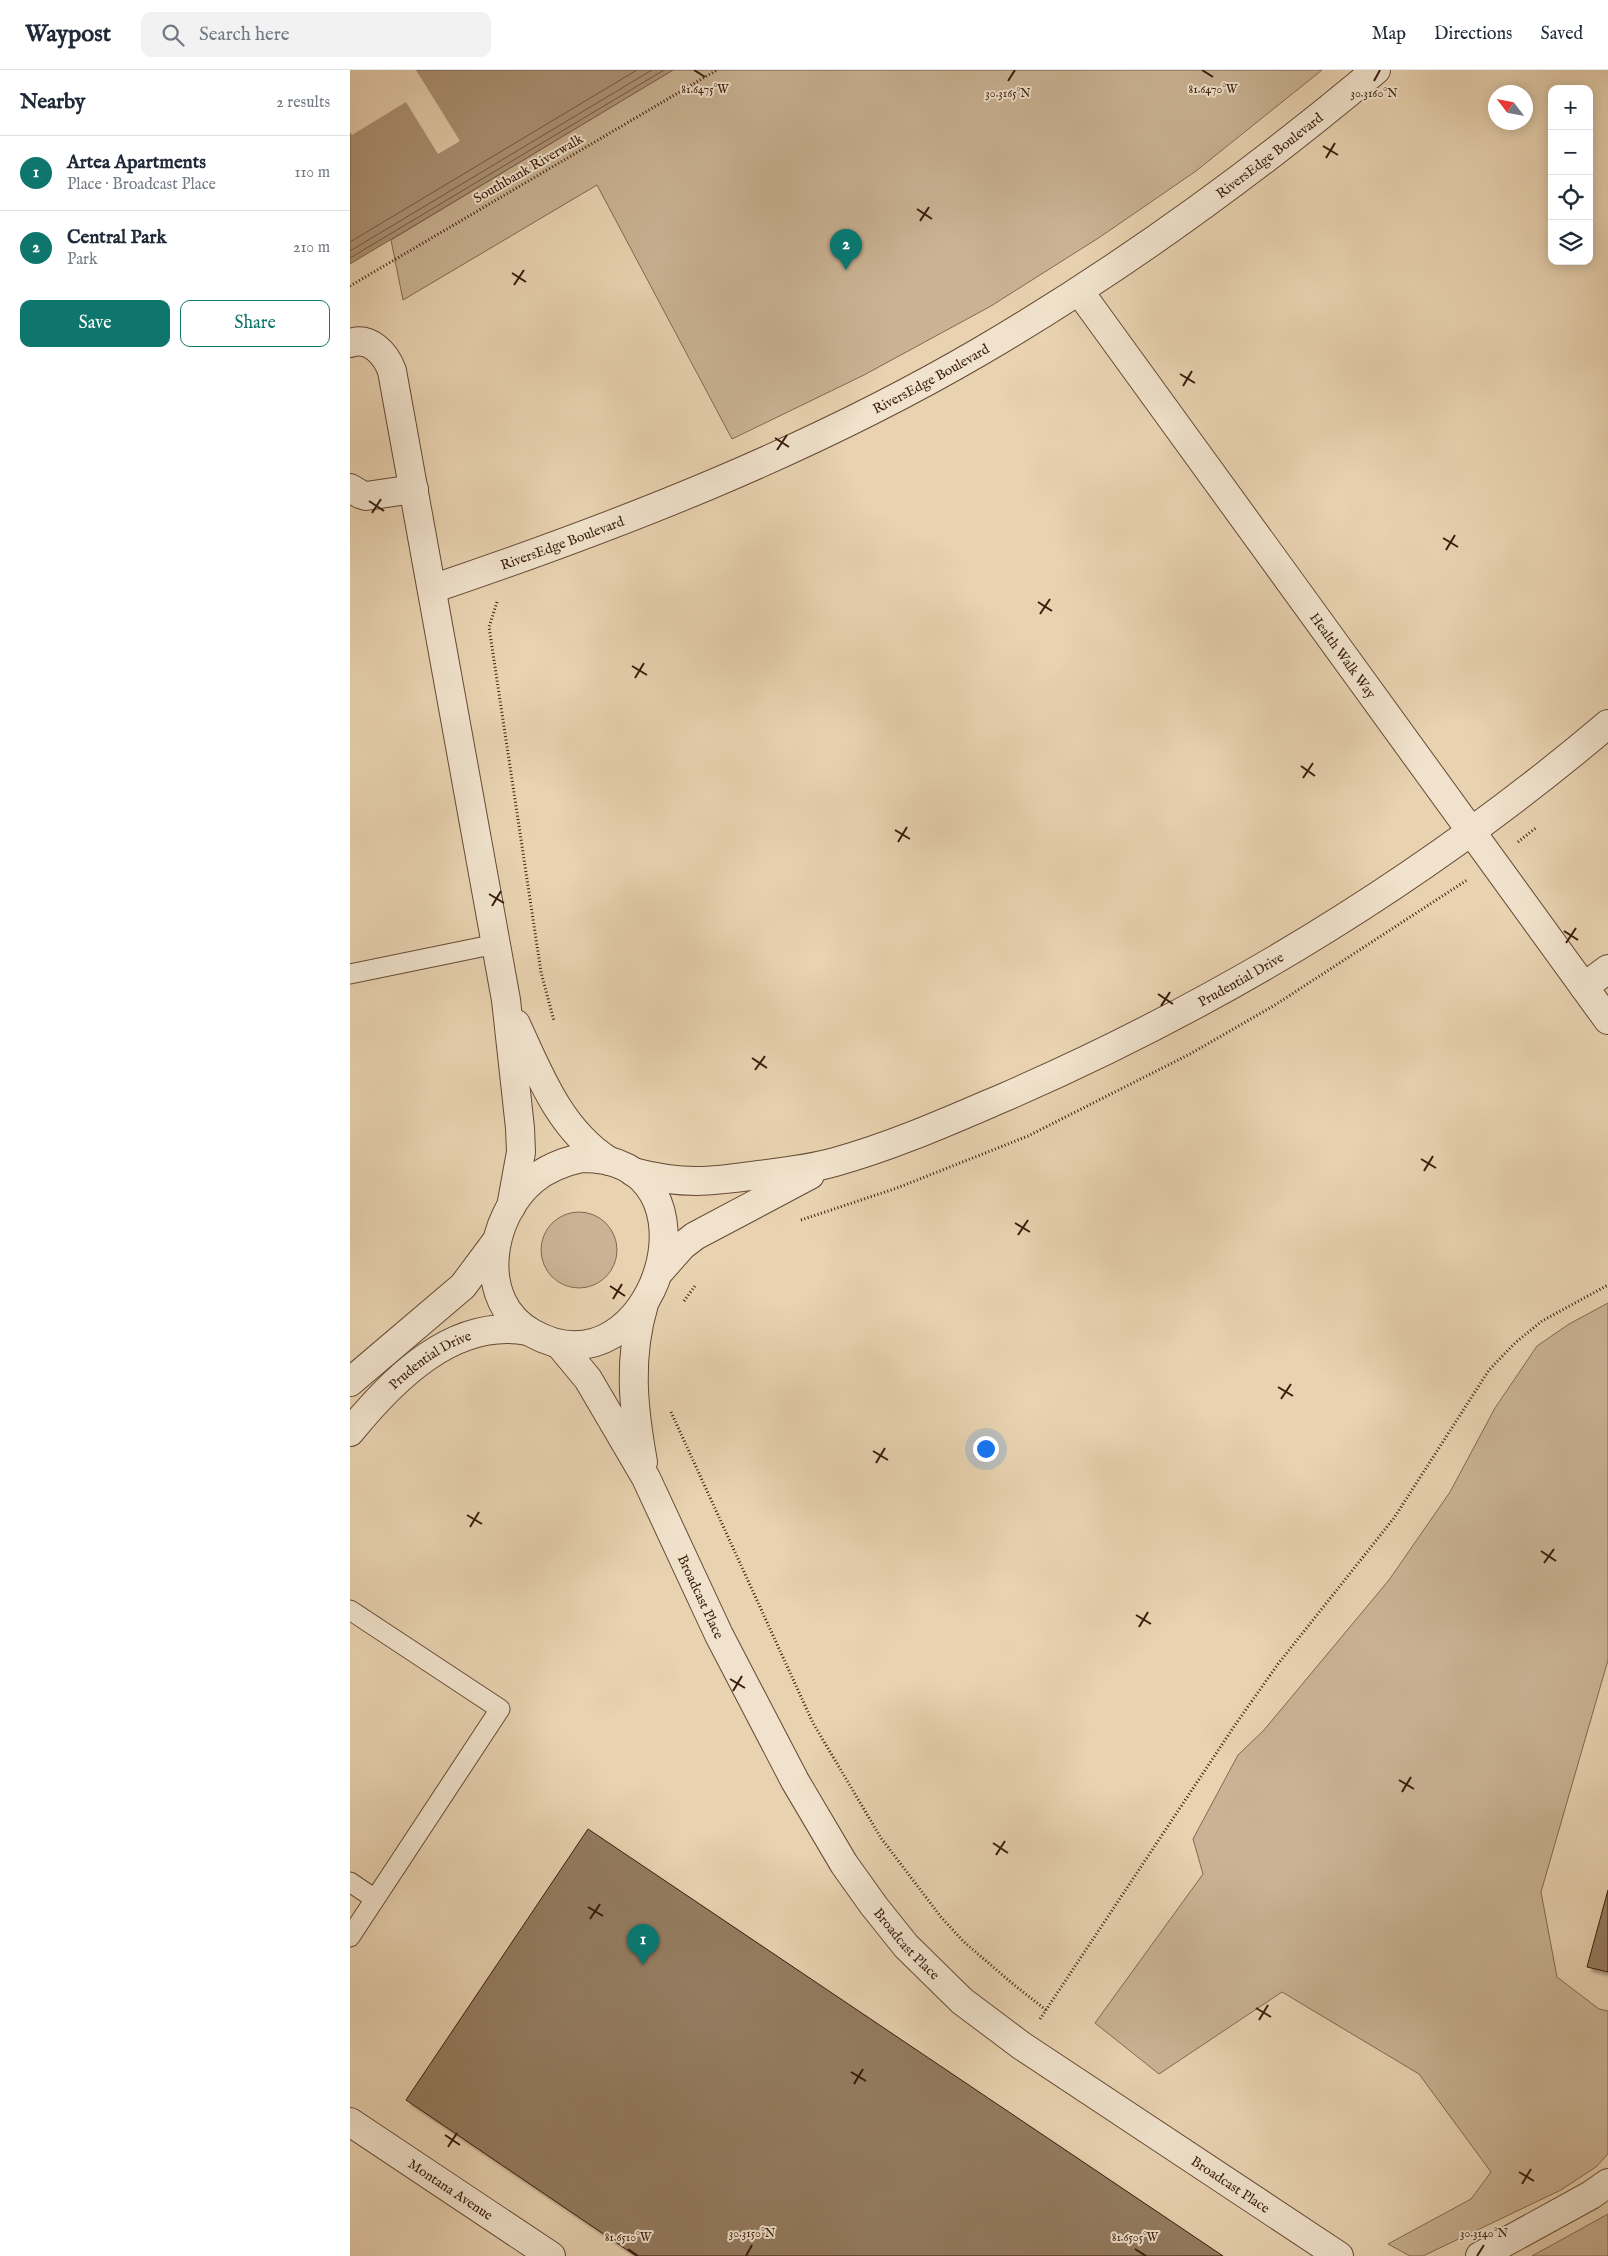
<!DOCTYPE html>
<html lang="en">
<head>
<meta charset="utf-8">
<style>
  body { margin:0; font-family:"IM FELL English",serif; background:#f2f2f3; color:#1f2937 }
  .controls { position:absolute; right:15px; top:15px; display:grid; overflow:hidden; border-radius:10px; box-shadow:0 2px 12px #0003 }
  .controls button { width:45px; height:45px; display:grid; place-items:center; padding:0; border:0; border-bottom:1px solid #e0e1e3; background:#fff; color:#1f2937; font:25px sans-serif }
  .compass { position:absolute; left:1138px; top:15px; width:45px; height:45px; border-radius:50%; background:#fff; box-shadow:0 2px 12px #0003; rotate:302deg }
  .you { position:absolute; left:635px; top:1378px; width:18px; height:18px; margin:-12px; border:4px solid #fff; border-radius:50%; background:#1a73e8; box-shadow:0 0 0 8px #1a73e833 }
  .badge { display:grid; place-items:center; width:32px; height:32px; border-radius:50%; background:#0f766e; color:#fff; font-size:16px; font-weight:700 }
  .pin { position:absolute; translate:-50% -41px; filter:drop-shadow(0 1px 2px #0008) }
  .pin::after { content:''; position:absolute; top:26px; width:18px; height:15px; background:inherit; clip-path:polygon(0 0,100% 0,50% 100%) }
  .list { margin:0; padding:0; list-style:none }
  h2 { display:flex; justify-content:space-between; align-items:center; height:65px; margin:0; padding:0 20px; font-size:21px }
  h2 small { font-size:16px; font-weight:400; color:#747a83 }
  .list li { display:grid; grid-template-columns:32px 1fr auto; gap:15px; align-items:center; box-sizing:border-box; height:75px; padding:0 20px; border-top:1px solid #e0e1e3 }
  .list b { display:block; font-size:19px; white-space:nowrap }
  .list p { margin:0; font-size:16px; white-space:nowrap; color:#747a83 }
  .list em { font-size:16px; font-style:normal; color:#747a83 }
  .actions { display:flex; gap:10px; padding:15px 20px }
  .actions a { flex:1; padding:11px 0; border:1px solid #0f766e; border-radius:10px; text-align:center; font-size:18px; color:#0f766e }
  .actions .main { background:#0f766e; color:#fff }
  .icon { flex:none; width:28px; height:28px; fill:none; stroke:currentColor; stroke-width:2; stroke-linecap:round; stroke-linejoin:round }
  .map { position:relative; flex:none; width:1258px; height:2186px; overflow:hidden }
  header { display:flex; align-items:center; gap:30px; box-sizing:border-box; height:70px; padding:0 25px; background:#fff; border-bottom:1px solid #e0e1e3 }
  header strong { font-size:24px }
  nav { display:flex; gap:28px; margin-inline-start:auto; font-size:18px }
  .search { width:350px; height:45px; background:#f2f2f3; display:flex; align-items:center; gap:12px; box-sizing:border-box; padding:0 18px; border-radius:10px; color:#747a83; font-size:19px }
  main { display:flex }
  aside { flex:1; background:#fff }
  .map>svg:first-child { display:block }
</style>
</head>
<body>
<header>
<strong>Waypost</strong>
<div class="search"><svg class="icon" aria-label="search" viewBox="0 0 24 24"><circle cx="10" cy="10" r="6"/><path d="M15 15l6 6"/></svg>Search here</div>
<nav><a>Map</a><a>Directions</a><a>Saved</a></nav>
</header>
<main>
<aside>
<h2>Nearby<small>2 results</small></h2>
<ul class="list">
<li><span class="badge">1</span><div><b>Artea Apartments</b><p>Place · Broadcast Place</p></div><em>110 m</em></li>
<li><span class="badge">2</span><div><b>Central Park</b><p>Park</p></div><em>210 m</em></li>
</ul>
<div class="actions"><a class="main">Save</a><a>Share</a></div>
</aside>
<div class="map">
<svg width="1258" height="2186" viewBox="0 0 1258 2186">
  <defs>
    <filter id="shadow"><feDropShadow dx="4.5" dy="4.5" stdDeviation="1" flood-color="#0004"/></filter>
  </defs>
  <rect width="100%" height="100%" fill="#e8d2b0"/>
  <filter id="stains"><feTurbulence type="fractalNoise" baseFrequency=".004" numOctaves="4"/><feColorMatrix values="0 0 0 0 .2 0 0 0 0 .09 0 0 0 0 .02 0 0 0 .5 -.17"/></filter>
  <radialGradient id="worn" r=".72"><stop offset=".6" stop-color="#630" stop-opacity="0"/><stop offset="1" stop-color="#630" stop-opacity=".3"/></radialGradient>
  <path fill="#cab394" stroke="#826850" d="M 323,0 L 972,0 L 846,101 L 750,167 L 641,236 L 514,305 L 382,369 L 247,115 L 53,230 L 41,170 Z
    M191 1180a38 38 0 1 1 76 0a38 38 0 1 1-76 0Z
    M 1258,1233 L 1258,1590 L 1191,1822 L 1207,1907 L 1249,1939 L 1258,1941 L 1258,2084 L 1246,2097 L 1211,2120 L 1073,2186 L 1060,2186 L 1038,2174 L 1121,2129 L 1141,2102 L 1069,2004 L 932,1922 L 809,2004 L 745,1953 L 853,1804 L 843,1769 L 888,1685 L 914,1660 L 1039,1510 L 1100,1422 L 1145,1338 L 1187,1276 L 1219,1254 Z
    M 1258,2144 L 1258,2186 L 1182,2186 Z"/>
  <path fill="#ad9478" stroke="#7f644c" d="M 0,0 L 323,0 L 0,194 Z"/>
  <path fill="#e8d2b0" d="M 0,0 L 66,0 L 110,71 L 88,84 L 56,32 L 2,65 L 0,62 Z"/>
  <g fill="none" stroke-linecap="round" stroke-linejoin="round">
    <path stroke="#745842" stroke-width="1" d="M 0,172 L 287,0
      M 0,181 L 302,0
      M 0,188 L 314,0"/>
  </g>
  <path fill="#947b61" stroke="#3a1c0b" filter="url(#shadow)" d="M 238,1759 L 873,2186 L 286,2186 L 56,2030 Z
    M 1258,1820 L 1258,1902 L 1237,1897 Z"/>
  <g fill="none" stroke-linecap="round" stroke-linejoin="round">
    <g stroke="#664a34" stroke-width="21">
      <path id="lane" d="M 0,904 L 146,874
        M 0,1540 L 150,1639 L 0,1867
        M 0,1812 L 25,1829"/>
    </g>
    <g stroke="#664a34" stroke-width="30">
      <g id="street">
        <path id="s1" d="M 729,221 L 1258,950"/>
        <path d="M 0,273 C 20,266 36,284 42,301 L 156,930 L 170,1058 L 171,1082 L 161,1137"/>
        <path d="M 0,418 L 10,424 L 16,426 L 64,419"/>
        <path id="s2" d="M 82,519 C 271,455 458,382 631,281 C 771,199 902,104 1026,0"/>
        <path d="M 1234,917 L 1258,899"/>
        <path d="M 166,954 C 189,1004 210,1060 259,1091"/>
        <path d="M 231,1088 C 381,1086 304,1332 182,1263 C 125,1231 139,1147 183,1110 C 197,1098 213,1092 231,1088 Z"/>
        <path id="s3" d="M 283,1102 C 333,1115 359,1112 408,1105 C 434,1102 460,1099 485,1092 C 543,1076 599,1051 655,1027 C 873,932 1076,808 1258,654"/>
        <path d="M 310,1201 L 332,1176 L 345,1166 L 460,1105"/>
        <path id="s4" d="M 209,1274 L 238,1309 L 296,1408 L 369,1565 L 445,1711 L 494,1794 L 524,1836 L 556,1876 L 612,1931 L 672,1976 L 989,2186"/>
        <path d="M 0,1312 L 113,1216 L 145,1173"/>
        <path id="s5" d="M 0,1362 C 43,1309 104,1247 178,1261"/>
        <path d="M 293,1392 C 283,1337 278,1288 294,1234"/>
        <path id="s6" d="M 0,2052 L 201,2186"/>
        <path d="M 1130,2186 L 1241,2125 L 1258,2113"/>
      </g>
    </g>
    <path stroke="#3a1c0b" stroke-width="3" stroke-dasharray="1 2.5" stroke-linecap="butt" d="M 0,216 L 367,0
      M 147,532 L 139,557 L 191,902 L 204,951
      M 1168,772 L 1187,757
      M 451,1150 L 547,1118 L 678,1066 L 751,1029 L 840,984 L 925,935 L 1117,810
      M 334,1231 L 345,1216
      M 321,1342 L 463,1653 L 531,1768 L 591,1847 L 614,1872 L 663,1914 L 696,1940
      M 690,1949 L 885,1655 L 928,1594 L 1044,1448 L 1139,1300 L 1165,1273 L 1192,1251 L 1258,1215"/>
    <use href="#lane" stroke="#f0e2cc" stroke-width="19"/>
    <use href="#street" stroke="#f0e2cc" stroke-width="28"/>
  </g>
  <path fill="none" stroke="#3a1c0b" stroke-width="2" d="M 344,0 L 355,7M 852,0 L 863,7M 658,11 L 665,0M 1024,11 L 1030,0M 973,76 L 988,85M 976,88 L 985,73M 567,139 L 582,149M 570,151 L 579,137M 162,203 L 176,212M 164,215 L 174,200M 830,304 L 845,313M 833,316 L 842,301M 425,368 L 439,377M 427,380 L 437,365M 19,431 L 34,441M 22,443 L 31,429M 1093,468 L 1108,477M 1096,480 L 1105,465M 688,532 L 702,541M 690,544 L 700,529M 282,596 L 297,605M 285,608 L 294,593M 951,696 L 965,706M 953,708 L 963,693M 545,760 L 560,769M 548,772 L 557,757M 139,824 L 154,833M 142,836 L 151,821M 1214,861 L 1228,870M 1216,873 L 1226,858M 808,924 L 823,934M 811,936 L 820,922M 402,988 L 417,998M 405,1000 L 415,986M 1071,1089 L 1086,1098M 1074,1101 L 1083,1086M 665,1153 L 680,1162M 668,1165 L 678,1150M 260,1216 L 275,1226M 263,1229 L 272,1214M 928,1317 L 943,1326M 931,1329 L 941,1314M 523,1381 L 538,1390M 526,1393 L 535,1378M 117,1445 L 132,1454M 120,1457 L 129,1442M 1191,1481 L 1206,1491M 1194,1493 L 1204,1479M 786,1545 L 801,1554M 789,1557 L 798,1542M 380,1609 L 395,1618M 383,1621 L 392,1606M 1049,1710 L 1064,1719M 1052,1722 L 1061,1707M 643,1773 L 658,1783M 646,1785 L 655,1771M 238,1837 L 253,1846M 240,1849 L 250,1834M 906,1938 L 921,1947M 909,1950 L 918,1935M 501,2002 L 516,2011M 504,2014 L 513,1999M 95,2065 L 110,2075M 98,2077 L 107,2063M 1169,2102 L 1184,2111M 1172,2114 L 1181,2099M 278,2179 L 288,2186M 785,2179 L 796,2186M 396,2186 L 402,2175M 1127,2186 L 1134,2175"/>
  <g text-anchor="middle" stroke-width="4" stroke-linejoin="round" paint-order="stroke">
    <g font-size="14" fill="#3a1c0b" stroke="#f0e2cc">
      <text dy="5" stroke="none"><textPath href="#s2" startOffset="948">RiversEdge Boulevard</textPath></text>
      <text transform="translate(178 98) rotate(-30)" y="5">Southbank Riverwalk</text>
      <text dy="5" stroke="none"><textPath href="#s2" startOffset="542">RiversEdge Boulevard</textPath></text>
      <text dy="5" stroke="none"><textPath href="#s2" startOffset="138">RiversEdge Boulevard</textPath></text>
      <text dy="5" stroke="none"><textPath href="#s1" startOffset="450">Health Walk Way</textPath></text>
      <text dy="5" stroke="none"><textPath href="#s3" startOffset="650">Prudential Drive</textPath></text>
      <text dy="5" stroke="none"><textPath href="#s5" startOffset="109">Prudential Drive</textPath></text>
      <text dy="5" stroke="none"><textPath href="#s4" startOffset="291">Broadcast Place</textPath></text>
      <text dy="5" stroke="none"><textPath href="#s4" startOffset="696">Broadcast Place</textPath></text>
      <text dy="5" stroke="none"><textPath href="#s4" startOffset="1101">Broadcast Place</textPath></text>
      <text dy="5" stroke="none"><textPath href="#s6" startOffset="121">Montana Avenue</textPath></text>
    </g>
  </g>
  <g font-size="12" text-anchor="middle" fill="#3a1c0b" stroke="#f0e2cc" stroke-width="4" stroke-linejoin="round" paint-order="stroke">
    <text x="355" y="23">81.6475°W</text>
    <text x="863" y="23">81.6470°W</text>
    <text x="658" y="27">30.3165°N</text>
    <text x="1024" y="27">30.3160°N</text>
    <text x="402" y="2167">30.3150°N</text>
    <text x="1134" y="2167">30.3140°N</text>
    <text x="278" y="2171">81.6510°W</text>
    <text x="785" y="2171">81.6505°W</text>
  </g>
  <rect width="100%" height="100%" filter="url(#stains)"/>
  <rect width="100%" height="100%" fill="url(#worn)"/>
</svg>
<div class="controls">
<button>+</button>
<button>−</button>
<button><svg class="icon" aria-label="locate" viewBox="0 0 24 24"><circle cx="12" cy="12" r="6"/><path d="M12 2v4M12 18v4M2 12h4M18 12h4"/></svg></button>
<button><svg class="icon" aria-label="layers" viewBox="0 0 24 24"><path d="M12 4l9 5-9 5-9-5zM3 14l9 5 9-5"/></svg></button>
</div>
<svg class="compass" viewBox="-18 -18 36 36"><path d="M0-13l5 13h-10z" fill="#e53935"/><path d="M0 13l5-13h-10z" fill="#747a83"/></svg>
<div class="you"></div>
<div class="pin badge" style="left:293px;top:1895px">1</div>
<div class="pin badge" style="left:496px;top:200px">2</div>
</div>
</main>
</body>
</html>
